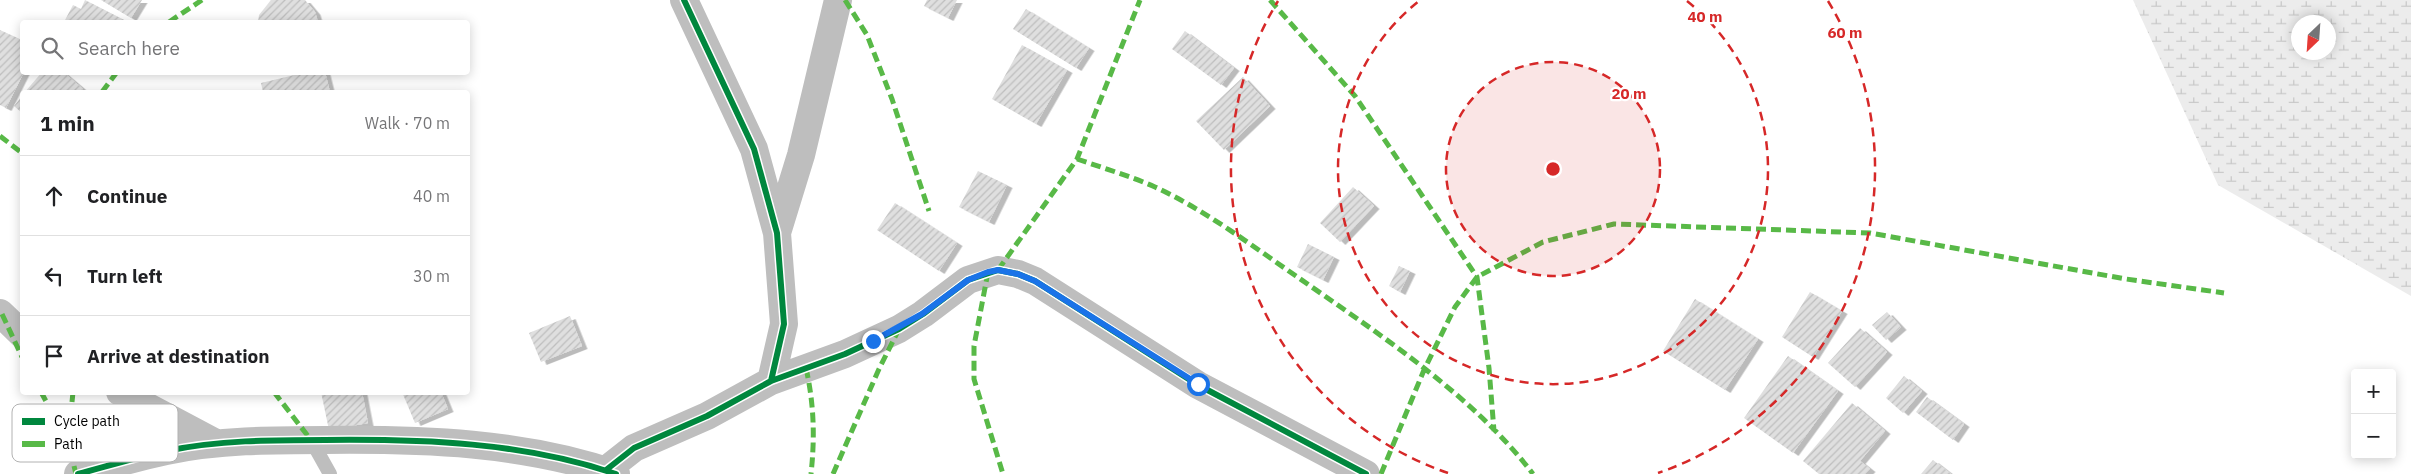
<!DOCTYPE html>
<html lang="en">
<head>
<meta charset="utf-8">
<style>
  body { margin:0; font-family:"IBM Plex Sans",sans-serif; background:#f6f6f6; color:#202124 }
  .controls { position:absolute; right:15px; bottom:15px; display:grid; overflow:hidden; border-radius:5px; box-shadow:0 2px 12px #0003 }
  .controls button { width:45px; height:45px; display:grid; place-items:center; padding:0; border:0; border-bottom:1px solid #e0e0e0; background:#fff; color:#202124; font:25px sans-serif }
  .compass { position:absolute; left:2291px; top:15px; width:45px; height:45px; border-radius:50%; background:#fff; box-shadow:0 2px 12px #0003; rotate:205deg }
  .stop { position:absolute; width:15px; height:15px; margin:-11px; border:4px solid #1a73e8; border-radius:50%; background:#fff }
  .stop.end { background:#1a73e8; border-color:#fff; box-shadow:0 1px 5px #0008 }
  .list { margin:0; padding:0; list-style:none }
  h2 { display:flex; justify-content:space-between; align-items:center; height:65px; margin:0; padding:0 20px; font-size:21px }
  h2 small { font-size:16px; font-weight:400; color:#757577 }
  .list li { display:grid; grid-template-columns:32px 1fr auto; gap:15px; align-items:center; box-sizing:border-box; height:80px; padding:0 20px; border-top:1px solid #e0e0e0 }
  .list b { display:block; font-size:19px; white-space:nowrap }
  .list em { font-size:16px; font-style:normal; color:#757577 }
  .icon { flex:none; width:28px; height:28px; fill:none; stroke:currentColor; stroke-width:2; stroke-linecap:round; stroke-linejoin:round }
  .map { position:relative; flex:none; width:2411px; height:474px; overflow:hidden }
  .search { position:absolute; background:#fff; box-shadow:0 2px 12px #0003; left:20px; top:20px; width:450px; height:55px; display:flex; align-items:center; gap:12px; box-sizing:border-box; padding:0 18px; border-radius:5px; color:#757577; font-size:19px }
  .panel { position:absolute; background:#fff; box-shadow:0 2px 12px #0003; left:20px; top:90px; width:450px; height:305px; border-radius:5px }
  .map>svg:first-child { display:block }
</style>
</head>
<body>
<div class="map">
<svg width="2411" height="474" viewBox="0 0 2411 474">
  <defs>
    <pattern id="wetland-marsh" width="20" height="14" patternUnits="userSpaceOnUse" patternTransform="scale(1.25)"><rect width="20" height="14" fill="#ececec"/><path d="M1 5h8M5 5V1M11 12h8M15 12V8" fill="none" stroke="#c9c9c9"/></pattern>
    <pattern id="building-hatch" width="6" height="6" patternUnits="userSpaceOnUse" patternTransform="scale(1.25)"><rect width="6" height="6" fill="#dfdfdf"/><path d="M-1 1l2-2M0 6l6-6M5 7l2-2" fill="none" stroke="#bebebe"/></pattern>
    <filter id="shadow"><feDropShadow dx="5.5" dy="3" stdDeviation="0" flood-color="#0004"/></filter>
  </defs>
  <rect width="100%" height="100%" fill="#fff"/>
  <path fill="url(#wetland-marsh)" fill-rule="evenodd" d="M 2133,0 L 2411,0 L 2411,296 L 2218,185 ZM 2298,22 L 2328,22 L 2328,52 L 2298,52 Z"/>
  <path fill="url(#building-hatch)" filter="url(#shadow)" d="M 85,0 L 128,22 L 64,22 L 73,5 L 81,9 Z
    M 101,0 L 142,0 L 131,18 Z
    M 271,0 L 305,0 L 315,12 L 318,22 L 258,22 L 259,15 Z
    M 927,0 L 957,0 L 948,18 L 924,6 Z
    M 1026,9 L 1089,48 L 1076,68 L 1013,29 Z
    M 0,30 L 22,40 L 24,72 L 6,108 L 0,105 Z
    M 1185,31 L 1234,68 L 1221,85 L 1172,49 Z
    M 1022,45 L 1067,70 L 1036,124 L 992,99 Z
    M 42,72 L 63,72 L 83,89 L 80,92 L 25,92 Z
    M 307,72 L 325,72 L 330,92 L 263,92 L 261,83 Z
    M 1243,77 L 1270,106 L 1224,150 L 1196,121 Z
    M 22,96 L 22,113 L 14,106 Z
    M 978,171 L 1007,185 L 989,222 L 959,207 Z
    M 1353,187 L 1374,206 L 1340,242 L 1320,223 Z
    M 895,203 L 957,243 L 939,271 L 877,230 Z
    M 1308,244 L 1334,257 L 1323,280 L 1297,267 Z
    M 1399,266 L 1410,271 L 1400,292 L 1389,286 Z
    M 1810,292 L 1842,311 L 1813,357 L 1782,337 Z
    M 1695,299 L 1758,339 L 1725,390 L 1663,351 Z
    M 1887,312 L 1901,327 L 1886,340 L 1872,325 Z
    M 570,316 L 582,346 L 541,362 L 529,333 Z
    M 1860,328 L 1887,352 L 1855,387 L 1828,363 Z
    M 1788,356 L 1838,391 L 1793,453 L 1744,418 Z
    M 1904,376 L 1922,391 L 1903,413 L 1886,398 Z
    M 321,392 L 362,392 L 368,423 L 329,430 Z
    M 402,392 L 441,392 L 448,409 L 415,423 Z
    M 1927,397 L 1964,424 L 1953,440 L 1916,412 Z
    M 1852,403 L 1885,431 L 1860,461 L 1870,469 L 1865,474 L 1819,474 L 1803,461 Z
    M 1933,460 L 1951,474 L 1921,474 Z"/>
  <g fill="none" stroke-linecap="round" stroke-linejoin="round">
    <path stroke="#bebebe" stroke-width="14" d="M 311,440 L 330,474"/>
    <path stroke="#bebebe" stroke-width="28" d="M 684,0 L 754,149 L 777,233 L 784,324 L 771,381
      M 777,233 L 801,155 L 838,0
      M 0,313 L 22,334
      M 120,392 L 216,443
      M 606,470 L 634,448 L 707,416 L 771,381 L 845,354 L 899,329 L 923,314 L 968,280 L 998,270 L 1018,274 L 1035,281 L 1198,385 L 1366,474
      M 78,474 C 108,466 137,457 166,451 C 219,440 271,440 325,440 C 423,439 523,442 616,474"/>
    <path stroke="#58b947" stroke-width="5" stroke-dasharray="10 5" stroke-linecap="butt" d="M 845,0 L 867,35 L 892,99 L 929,211
      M 1270,0 L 1355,96 L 1477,277 L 1489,368 L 1494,431
      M 169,22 L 202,0
      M 102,92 L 117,72
      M 0,136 L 22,153
      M 1077,159 C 1103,168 1130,176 1155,187 C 1205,210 1251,245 1296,276 C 1376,332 1474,396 1533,474
      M 998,270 L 1077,159 L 1140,0
      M 988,272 L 974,346 L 974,379 L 1003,474
      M 2,314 L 22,357
      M 806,368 C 814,404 815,437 811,474
      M 41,392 L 68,442
      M 73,392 L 68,442 L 76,474
      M 274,392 L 311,440
      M 833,474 L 879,369 L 899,329
      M 1381,474 L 1424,370 L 1455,307 L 1477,277 L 1543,242 L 1614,224 L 1870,233 L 2126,279 L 2224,293"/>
    <g stroke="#fff" stroke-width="9">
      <path id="cycleway" d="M 684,0 L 754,149 L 777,233 L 784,324 L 771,381
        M 606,470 L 634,448 L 707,416 L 771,381 L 845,354 L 899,329 L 923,314 L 968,280 L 998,270 L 1018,274 L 1035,281 L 1198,385 L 1366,474
        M 78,474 C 108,466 137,457 166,451 C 219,440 271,440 325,440 C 423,439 523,442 616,474"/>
    </g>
    <use href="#cycleway" stroke="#00873e" stroke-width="6"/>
  </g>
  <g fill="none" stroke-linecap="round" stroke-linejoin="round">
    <path stroke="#1a73e8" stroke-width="6" d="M 873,341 L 922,314 L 968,280 L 988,272 L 998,270 L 1018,274 L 1035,281 L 1198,384"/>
  </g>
  <circle cx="1553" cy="169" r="107" fill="#d62828" fill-opacity=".12"/>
  <g fill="none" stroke="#d62828" stroke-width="2.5" stroke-dasharray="9 6">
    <circle cx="1553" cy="169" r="107"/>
    <path d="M1687 1A215 215 0 1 1 1419 1"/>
    <path d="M1448 473A322 322 0 0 1 1278 1M1828 1A322 322 0 0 1 1658 473"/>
  </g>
  <rect x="12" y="404" width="166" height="58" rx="8" fill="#fff" stroke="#b2b2b2" stroke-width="1"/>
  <rect x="22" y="418" width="23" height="7" fill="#00873e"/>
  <rect x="22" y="441" width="23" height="6" fill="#58b947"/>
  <g font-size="14" fill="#000">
    <text x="54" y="426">Cycle path</text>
    <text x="54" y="449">Path</text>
  </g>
  <circle cx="1553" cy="169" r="8" fill="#d62828" stroke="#fff" stroke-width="2.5"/>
  <g font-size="15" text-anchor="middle" font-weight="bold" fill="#d62828" stroke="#fff" stroke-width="4.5" stroke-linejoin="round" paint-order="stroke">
    <text x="1705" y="22">40 m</text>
    <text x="1845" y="38">60 m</text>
    <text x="1629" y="99">20 m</text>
  </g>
</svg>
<div class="controls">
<button>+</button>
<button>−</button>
</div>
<svg class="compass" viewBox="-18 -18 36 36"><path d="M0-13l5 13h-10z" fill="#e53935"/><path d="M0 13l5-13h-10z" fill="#757577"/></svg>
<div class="stop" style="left:1198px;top:384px"></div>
<div class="stop end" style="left:873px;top:341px"></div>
<div class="search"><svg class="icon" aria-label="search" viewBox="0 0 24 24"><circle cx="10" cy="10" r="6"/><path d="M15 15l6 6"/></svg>Search here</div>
<section class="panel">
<h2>1 min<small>Walk · 70 m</small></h2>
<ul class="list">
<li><svg class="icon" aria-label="ahead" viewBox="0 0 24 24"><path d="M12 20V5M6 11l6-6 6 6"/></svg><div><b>Continue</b></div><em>40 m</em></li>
<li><svg class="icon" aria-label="left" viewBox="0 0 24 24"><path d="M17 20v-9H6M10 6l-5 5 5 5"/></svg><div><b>Turn left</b></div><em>30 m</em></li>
<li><svg class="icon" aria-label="arrive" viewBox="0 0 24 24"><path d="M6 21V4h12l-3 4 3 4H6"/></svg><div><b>Arrive at destination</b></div></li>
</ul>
</section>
</div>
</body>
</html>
